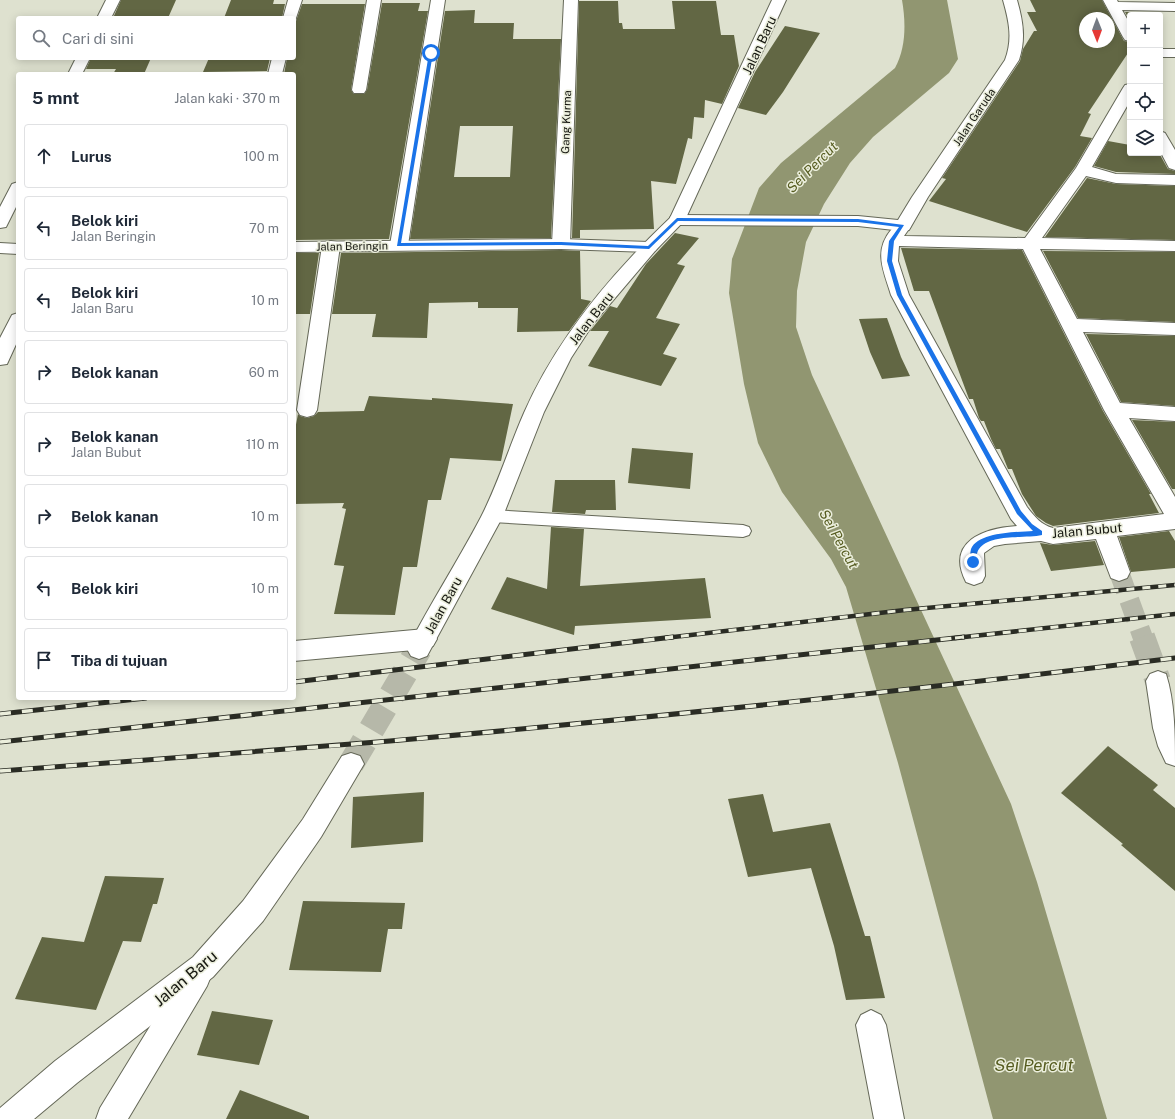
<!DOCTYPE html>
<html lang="id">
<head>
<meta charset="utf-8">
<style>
  body { margin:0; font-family:"Public Sans",sans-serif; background:#f6f6f7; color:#1f2937 }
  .controls { position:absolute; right:12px; top:12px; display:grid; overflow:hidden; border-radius:4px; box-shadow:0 2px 10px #0003 }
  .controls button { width:36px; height:36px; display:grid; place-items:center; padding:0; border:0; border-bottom:1px solid #e0e1e3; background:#fff; color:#1f2937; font:20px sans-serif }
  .compass { position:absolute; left:1079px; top:12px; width:36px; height:36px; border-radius:50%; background:#fff; box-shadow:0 2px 10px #0003; rotate:179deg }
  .stop { position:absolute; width:12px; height:12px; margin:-9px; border:3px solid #1a73e8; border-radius:50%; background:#fff }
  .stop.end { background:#1a73e8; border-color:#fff; box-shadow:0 1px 4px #0008 }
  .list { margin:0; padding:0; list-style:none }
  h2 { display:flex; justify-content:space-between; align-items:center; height:52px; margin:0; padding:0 16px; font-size:17px }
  h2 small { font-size:13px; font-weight:400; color:#747a83 }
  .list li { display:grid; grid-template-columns:26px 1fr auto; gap:12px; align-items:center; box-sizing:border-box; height:64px; margin:0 8px 8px; padding:0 8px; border:1px solid #e0e1e3; border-radius:4px }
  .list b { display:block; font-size:15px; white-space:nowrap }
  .list p { margin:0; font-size:13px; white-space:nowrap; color:#747a83 }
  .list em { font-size:13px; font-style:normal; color:#747a83 }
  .icon { flex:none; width:22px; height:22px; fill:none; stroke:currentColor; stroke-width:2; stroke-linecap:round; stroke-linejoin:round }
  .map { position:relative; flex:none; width:1175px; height:1119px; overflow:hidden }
  .search { position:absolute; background:#fff; box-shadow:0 2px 10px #0003; left:16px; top:16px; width:280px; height:44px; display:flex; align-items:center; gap:10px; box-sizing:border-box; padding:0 14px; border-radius:4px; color:#747a83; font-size:15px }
  .panel { position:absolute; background:#fff; box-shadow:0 2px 10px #0003; left:16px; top:72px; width:280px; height:628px; border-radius:4px }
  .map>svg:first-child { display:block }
</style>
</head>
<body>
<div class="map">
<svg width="1175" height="1119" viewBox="0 0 1175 1119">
  <rect width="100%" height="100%" fill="#dee1cf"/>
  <path fill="#919671" d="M 902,0 L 947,0 L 958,59 L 949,73 L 873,137 L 850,163 L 824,204 L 806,242 L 797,291 L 796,327 L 812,375 L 1011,804 L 1037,882 L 1107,1119 L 993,1119 L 898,763 L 846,587 L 831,559 L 782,492 L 758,443 L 744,384 L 729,293 L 732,259 L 759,188 L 781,163 L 895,68 C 906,48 906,23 902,0 Z"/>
  <path fill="#626744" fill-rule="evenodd" d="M 121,0 L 176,0 L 168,18 L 113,18 Z
    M 231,0 L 274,0 L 273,4 L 285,4 L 282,18 L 224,18 Z
    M 1030,0 L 1102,0 L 1124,41 L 1130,42 L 1130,50 L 1088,113 L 1091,114 L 1080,136 L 1092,138 L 1075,167 L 1027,232 L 929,201 L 946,179 L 942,178 L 1020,61 L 1023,49 L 1034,31 L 1037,31 L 1027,12 L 1036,12 ZM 1085,18 L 1109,18 L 1109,42 L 1085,42 Z
    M 579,1 L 618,1 L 619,23 L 622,23 L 623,29 L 675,29 L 672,1 L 716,1 L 721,35 L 734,35 L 739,66 L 722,104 L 705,100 L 704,118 L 694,117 L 692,139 L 688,138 L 676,184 L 651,181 L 654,229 L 580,230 L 580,238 L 572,238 Z
    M 382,3 L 420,3 L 418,11 L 428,11 L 389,239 L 294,240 L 294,74 L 284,74 L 287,58 L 294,58 L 294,22 L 296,21 L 302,4 L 365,4 L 351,90 L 354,94 L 364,94 L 367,90 Z
    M 475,10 L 474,23 L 514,23 L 513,39 L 561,39 L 551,238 L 410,239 L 445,11 ZM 460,126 L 513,126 L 510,177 L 454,177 Z
    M 1125,12 L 1155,12 L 1153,15 L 1130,15 L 1130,21 Z
    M 785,26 L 820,33 L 783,92 L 766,115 L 738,108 L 755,72 Z
    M 91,58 L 151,58 L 144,74 L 113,74 L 116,69 L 86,69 Z
    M 209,58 L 270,58 L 267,71 L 203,72 Z
    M 1108,141 L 1130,145 L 1130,153 L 1159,153 L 1168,169 L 1175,171 L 1175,174 L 1116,172 L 1094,166 Z
    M 1087,178 L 1116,184 L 1175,186 L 1175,240 L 1045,237 Z
    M 675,233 L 699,238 L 677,264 L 685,266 L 656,318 L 680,324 L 663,354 L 677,358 L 661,386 L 588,366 L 609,331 L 590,331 L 610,306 L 617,308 L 646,264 Z
    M 901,248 L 1022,250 L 1103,411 L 1151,494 L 1149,494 L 1159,513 L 1053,526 L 1046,523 L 1036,516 L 1022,494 L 1012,469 L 1008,469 L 1000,449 L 996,449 L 991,439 L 984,421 L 981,421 L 979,418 L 973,399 L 969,399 L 929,291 L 914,291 Z
    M 561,250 L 580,251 L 581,299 L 591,301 L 569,331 L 517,332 L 518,308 L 478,308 L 478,302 L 429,303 L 427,338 L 372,337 L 376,314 L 332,314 L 341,253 Z
    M 1043,251 L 1175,252 L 1175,322 L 1078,318 Z
    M 294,253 L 319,253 L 310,314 L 294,314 Z
    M 887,318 L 901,357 L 910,376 L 882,379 L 870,352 L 859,319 Z
    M 1086,334 L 1175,336 L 1175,406 L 1121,402 Z
    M 369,396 L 432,400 L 432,398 L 513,404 L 501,461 L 450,458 L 441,500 L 428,500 L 417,567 L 403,567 L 395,615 L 334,614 L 344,566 L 334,565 L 346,509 L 342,508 L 344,503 L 294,504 L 294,435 L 298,414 L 300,416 L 307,418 L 314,416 L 318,412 L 364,411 Z
    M 1132,420 L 1175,422 L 1175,489 L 1172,489 Z
    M 632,448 L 693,453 L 690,489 L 628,483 Z
    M 555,480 L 615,480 L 616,510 L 586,510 L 585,514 L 552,512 Z
    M 551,527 L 584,529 L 580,586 L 705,578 L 711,618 L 575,626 L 574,635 L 491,609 L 507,577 L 547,589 Z
    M 1169,531 L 1175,541 L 1175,568 L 1131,572 L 1119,537 Z
    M 1095,541 L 1104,565 L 1051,571 L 1040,543 L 1053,545 Z
    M 1108,746 L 1158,785 L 1153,790 L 1175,808 L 1175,891 L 1121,845 L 1123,844 L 1061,793 Z
    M 424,792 L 423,842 L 351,848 L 353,797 Z
    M 763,794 L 773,832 L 830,823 L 865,936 L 870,936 L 885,998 L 846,1000 L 834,946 L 811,868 L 748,877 L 728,799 Z
    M 105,876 L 164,878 L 157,904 L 153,904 L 141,942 L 123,941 L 96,1010 L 15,999 L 42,937 L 84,942 Z
    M 303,901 L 405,903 L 402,929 L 388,929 L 381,972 L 289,970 Z
    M 212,1011 L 273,1020 L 259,1065 L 197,1055 Z
    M 240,1090 L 309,1116 L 309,1119 L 226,1119 Z"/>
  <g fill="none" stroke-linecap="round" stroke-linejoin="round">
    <path stroke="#b6b8a9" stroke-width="20" stroke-dasharray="20 10" stroke-linecap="butt" d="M 1119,572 L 1143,638"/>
    <path stroke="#b6b8a9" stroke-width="26" stroke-dasharray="26 14" stroke-linecap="butt" d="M 1142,637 L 1158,681"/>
    <path stroke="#b6b8a9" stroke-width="26" stroke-dasharray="26 14" stroke-linecap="butt" d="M 351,764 L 419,649"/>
    <g stroke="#656858" stroke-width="2">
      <path id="service" d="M 492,510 L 743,525 L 749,527 L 751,531 L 749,535 L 743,537 L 492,522 L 487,520 L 484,516 L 487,512 Z"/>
    </g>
    <g stroke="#656858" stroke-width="2">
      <path id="minor" d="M 106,0 L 120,0 L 111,18 L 97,18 Z
        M 288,0 L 302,0 L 295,21 L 294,18 L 283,18 Z
        M 367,0 L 381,0 L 366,90 L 364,93 L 354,93 L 352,90 Z
        M 431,0 L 445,0 L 408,245 L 405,249 L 399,250 L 393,249 L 390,245 Z
        M 564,0 L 578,0 L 570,244 L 567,248 L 561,249 L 555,248 L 552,244 Z
        M 1103,0 L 1117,0 L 1118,2 L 1175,3 L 1175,11 L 1122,10 L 1130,24 L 1130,41 L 1125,40 L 1123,37 Z
        M 1160,49 L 1175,49 L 1175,57 L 1160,57 Z
        M 76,58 L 90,58 L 82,74 L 68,74 Z
        M 272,58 L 286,58 L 282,74 L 268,74 Z
        M 1130,84 L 1130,101 L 1092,167 L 1116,174 L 1175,175 L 1175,185 L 1116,183 L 1086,176 L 1042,238 L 1175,241 L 1175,251 L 1040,249 L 1077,319 L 1175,323 L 1175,335 L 1083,332 L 1120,403 L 1175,407 L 1175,421 L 1129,418 L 1175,497 L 1175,529 L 1117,536 L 1130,572 L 1127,578 L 1119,581 L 1111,578 L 1096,539 L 1053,544 L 1041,541 L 1005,544 L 994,546 L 984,553 L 985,576 L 982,582 L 974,585 L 966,582 C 945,541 985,528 1017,526 L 1011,519 L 891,295 C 884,271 873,252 891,230 C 897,223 900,220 909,222 L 911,226 L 904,236 L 1025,238 L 1076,168 L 1123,88 L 1125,85 ZM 899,246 L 1023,249 L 1104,410 L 1164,514 L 1053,528 C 1041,525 1034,516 1027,507 L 909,295 L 898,261 Z
        M 1160,131 L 1165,133 L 1175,150 L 1175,170 L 1169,168 L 1160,151 Z
        M 18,182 L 18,203 L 6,227 L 0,228 L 0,207 L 12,184 Z
        M 331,241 L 337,242 L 340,246 L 317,410 L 314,415 L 307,417 L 300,415 L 297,410 L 322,246 L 325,242 Z
        M 18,313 L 18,340 L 7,364 L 0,365 L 0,338 L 12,315 Z
        M 425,629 L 433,632 L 437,639 L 433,646 L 425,649 L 294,661 L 294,641 Z
        M 1158,671 L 1166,674 C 1175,702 1175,736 1175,766 L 1166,763 L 1158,746 L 1153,728 L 1146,681 L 1150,674 Z
        M 197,962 L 207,966 L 211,976 L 207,986 L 128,1119 L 96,1119 L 100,1108 L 187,966 Z
        M 871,1010 L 881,1015 L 886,1025 L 904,1119 L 874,1119 L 856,1025 L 861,1015 Z"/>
    </g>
    <g stroke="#656858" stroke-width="2">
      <path id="tertiary" d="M 1003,0 L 1017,0 C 1023,21 1026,39 1019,60 L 928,197 L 909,230 L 903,231 L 858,226 L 677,225 L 671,224 L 669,220 L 671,216 L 677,215 L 858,216 L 898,220 L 912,197 L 1005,60 C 1013,39 1009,21 1003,0 Z
        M 561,239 L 649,242 L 655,243 L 658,247 L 655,251 L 649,252 L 561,249 L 294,252 L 294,242 Z
        M 0,243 L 18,244 L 18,254 L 0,253 Z"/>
    </g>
    <g stroke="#656858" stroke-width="2">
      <path id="secondary" d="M 772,0 L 786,0 L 685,220 L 655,251 L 593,324 L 571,358 L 544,412 L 503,516 L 427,656 L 419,659 L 411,656 L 407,649 C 430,604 458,561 481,517 C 498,484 509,447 524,413 C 557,338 611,274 670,218 Z
        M 351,753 L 360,756 L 364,764 L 321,837 L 263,921 L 213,977 L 77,1083 L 34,1119 L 0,1119 L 0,1108 L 55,1061 L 193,957 L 243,901 L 303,819 L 342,756 Z"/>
    </g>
    <use href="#service" fill="#fff" fill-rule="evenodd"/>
    <use href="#minor" fill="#fff" fill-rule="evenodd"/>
    <use href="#tertiary" fill="#fff" fill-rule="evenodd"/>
    <use href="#secondary" fill="#fff" fill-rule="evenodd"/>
    <g stroke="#2a2c24" stroke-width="4.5">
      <path id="rail-far1" d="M 665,638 L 905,610 L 1175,585
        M 955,638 L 1175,614"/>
    </g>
    <g stroke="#2a2c24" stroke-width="5">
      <path id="rail" d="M 294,682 L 673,637
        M 0,714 L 146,698
        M 0,742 L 964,637
        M 0,771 C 130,761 260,752 390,741 C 652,718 914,690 1175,658"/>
    </g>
    <use href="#rail-far1" stroke="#ebeedc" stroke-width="3" stroke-dasharray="8" stroke-linecap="butt"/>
    <use href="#rail" stroke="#ebeedc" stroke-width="3.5" stroke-dasharray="11" stroke-linecap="butt"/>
  </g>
  <path fill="#1a73e8" d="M 431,52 L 433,53 L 401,243 L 561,242 L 648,246 L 677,218 L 858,219 L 904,225 L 894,241 L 892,261 L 902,295 L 1021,511 L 1032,524 L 1042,531 L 1042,535 C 1025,539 990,533 979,549 C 976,553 977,559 975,564 L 970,564 L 969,562 C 970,558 970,553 971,549 C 978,532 1017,532 1033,531 L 1017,514 L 897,295 L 887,261 L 889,241 L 899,227 L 858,222 L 678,221 L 649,249 L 561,245 L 397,246 L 429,53 Z"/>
  <g text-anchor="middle" stroke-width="3" stroke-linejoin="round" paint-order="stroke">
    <g font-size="11" fill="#151610" stroke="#ebeedc">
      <text transform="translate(974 117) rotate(-56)" y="4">Jalan Garuda</text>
      <text transform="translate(566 122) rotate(-88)" y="4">Gang Kurma</text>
      <text transform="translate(352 246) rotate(-1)" y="4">Jalan Beringin</text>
    </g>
    <g font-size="13" fill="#151610" stroke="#ebeedc">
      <text transform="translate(759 45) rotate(-65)" y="5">Jalan Baru</text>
      <text transform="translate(591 318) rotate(-52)" y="5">Jalan Baru</text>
      <text transform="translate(1087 530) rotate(-5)" y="5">Jalan Bubut</text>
      <text transform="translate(443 605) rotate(-61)" y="5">Jalan Baru</text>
    </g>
    <g font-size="14" font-style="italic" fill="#565c20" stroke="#ebeedc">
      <text transform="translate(812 167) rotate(-45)" y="5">Sei Percut</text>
      <text transform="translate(839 539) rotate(61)" y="5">Sei Percut</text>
    </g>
    <g font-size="16" fill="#151610" stroke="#ebeedc">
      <text transform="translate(185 978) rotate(-40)" y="6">Jalan Baru</text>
    </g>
    <g font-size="17" font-style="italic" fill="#565c20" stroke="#ebeedc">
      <text x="1034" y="1071">Sei Percut</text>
    </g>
  </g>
</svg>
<div class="controls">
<button>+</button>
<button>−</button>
<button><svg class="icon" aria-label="locate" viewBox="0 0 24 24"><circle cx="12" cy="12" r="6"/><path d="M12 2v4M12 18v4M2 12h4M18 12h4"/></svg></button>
<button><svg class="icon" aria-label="layers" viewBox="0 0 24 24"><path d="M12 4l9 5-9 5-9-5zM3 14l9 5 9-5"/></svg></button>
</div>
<svg class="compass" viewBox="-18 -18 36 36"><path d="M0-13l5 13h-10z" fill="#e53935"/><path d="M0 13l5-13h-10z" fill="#747a83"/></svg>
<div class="stop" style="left:431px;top:53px"></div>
<div class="stop end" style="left:973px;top:562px"></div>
<div class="search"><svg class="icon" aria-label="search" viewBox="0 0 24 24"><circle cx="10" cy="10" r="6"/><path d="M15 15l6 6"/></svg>Cari di sini</div>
<section class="panel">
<h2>5 mnt<small>Jalan kaki · 370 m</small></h2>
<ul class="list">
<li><svg class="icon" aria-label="ahead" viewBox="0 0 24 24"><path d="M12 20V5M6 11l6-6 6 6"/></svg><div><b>Lurus</b></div><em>100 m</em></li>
<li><svg class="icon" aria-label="left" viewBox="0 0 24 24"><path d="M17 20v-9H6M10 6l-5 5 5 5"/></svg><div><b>Belok kiri</b><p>Jalan Beringin</p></div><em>70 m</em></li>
<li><svg class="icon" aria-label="left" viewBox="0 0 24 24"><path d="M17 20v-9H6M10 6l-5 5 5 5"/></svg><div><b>Belok kiri</b><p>Jalan Baru</p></div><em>10 m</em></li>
<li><svg class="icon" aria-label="right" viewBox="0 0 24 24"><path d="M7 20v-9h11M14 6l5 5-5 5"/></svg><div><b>Belok kanan</b></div><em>60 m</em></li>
<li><svg class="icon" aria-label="right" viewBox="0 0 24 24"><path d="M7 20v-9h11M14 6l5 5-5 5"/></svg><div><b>Belok kanan</b><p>Jalan Bubut</p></div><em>110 m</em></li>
<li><svg class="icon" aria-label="right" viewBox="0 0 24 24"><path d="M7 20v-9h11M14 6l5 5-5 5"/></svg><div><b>Belok kanan</b></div><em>10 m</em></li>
<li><svg class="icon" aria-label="left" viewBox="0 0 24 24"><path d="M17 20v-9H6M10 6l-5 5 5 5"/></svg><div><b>Belok kiri</b></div><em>10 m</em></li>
<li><svg class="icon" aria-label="arrive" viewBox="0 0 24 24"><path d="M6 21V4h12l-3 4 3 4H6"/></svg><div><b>Tiba di tujuan</b></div></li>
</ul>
</section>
</div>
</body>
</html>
